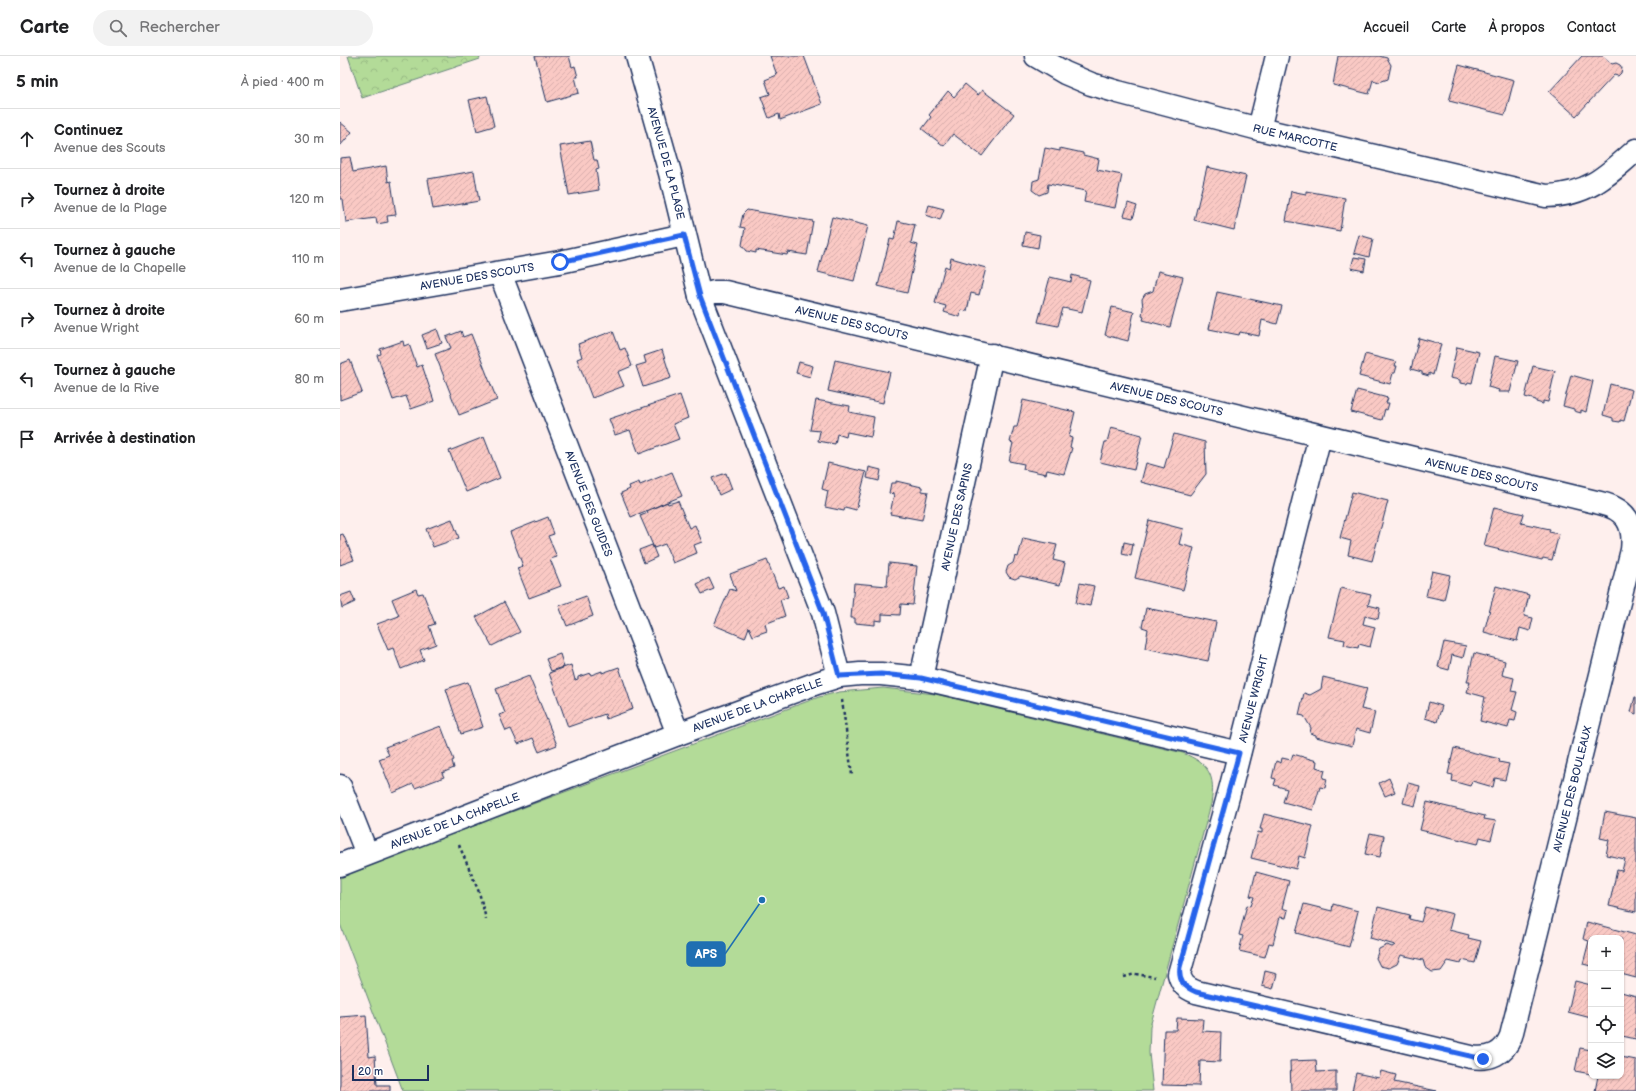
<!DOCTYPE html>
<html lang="fr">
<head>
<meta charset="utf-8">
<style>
  body { margin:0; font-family:"Balsamiq Sans",sans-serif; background:#f2f2f2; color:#202124 }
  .controls { position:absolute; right:12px; bottom:12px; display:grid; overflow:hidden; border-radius:8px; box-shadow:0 1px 3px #0004 }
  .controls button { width:36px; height:36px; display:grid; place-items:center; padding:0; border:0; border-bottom:1px solid #e0e0e0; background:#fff; color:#202124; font:20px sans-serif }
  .scale { position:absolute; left:12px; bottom:10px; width:77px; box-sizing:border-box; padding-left:4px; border:2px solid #1b2f5e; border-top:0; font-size:11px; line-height:14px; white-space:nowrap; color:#1b2f5e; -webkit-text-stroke:3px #fff; paint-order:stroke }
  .stop { position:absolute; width:12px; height:12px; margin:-9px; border:3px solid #2563eb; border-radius:50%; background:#fff }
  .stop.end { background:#2563eb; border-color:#fff; box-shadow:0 1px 4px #0008 }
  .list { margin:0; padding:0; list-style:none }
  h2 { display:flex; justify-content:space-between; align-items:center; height:52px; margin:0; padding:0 16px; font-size:17px }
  h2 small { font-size:13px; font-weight:400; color:#757577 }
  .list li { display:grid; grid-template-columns:26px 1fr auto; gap:12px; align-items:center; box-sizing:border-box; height:60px; padding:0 16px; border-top:1px solid #e0e0e0 }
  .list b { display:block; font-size:15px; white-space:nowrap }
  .list p { margin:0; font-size:13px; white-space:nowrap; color:#757577 }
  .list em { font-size:13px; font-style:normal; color:#757577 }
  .icon { flex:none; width:22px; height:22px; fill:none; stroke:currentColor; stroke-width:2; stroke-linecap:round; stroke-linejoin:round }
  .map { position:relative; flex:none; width:1296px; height:1035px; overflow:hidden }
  header { display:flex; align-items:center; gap:24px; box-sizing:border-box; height:56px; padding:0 20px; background:#fff; border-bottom:1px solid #e0e0e0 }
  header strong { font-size:19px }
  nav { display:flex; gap:22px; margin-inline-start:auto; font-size:14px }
  .search { width:280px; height:36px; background:#f2f2f2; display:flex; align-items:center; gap:10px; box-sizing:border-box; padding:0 14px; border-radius:22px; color:#757577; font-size:15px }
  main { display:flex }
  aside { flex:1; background:#fff }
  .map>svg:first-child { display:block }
</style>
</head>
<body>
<header>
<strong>Carte</strong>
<div class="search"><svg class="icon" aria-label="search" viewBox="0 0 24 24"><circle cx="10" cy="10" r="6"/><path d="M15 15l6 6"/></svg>Rechercher</div>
<nav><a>Accueil</a><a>Carte</a><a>À propos</a><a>Contact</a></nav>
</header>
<main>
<aside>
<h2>5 min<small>À pied · 400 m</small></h2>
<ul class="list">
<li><svg class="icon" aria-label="ahead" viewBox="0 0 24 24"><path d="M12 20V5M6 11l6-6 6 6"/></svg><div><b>Continuez</b><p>Avenue des Scouts</p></div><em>30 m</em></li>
<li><svg class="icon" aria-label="right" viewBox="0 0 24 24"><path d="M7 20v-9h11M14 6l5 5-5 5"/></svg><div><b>Tournez à droite</b><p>Avenue de la Plage</p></div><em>120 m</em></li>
<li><svg class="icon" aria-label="left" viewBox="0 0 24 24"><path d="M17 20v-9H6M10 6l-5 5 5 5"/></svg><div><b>Tournez à gauche</b><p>Avenue de la Chapelle</p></div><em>110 m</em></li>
<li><svg class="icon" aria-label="right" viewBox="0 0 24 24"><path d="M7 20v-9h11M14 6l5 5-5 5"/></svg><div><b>Tournez à droite</b><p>Avenue Wright</p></div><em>60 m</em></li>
<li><svg class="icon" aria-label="left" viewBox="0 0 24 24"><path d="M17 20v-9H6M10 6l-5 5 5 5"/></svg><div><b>Tournez à gauche</b><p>Avenue de la Rive</p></div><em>80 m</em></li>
<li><svg class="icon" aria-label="arrive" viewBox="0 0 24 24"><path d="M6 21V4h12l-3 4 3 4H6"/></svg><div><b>Arrivée à destination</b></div></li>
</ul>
</aside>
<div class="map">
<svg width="1296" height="1035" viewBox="0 0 1296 1035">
  <defs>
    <pattern id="forest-crowns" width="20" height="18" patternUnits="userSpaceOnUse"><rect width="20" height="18" fill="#b3db98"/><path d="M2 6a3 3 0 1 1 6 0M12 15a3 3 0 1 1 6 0" fill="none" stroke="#99bc85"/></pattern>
    <pattern id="building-hatch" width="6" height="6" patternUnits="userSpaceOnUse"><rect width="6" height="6" fill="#fac9c4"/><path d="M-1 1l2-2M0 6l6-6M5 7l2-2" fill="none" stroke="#d6adab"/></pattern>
  </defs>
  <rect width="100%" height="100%" fill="#feefed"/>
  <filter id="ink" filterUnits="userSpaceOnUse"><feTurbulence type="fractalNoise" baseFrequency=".025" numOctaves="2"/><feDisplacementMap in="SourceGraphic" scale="8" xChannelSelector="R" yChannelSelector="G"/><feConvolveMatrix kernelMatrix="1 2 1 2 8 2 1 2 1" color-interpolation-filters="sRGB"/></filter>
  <g filter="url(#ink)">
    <path fill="url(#forest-crowns)" stroke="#67857b" d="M 8,0 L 139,0 L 140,3 L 22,42 Z"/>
    <path fill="#b3db98" stroke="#67857b" d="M 543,632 L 595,638 L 843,697 C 869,708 876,719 871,748 L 810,971 L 809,997 L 813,1035 L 63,1035 L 0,868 L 0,820 L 479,641 L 499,636 Z"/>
    <path fill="url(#building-hatch)" stroke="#1b2f5e" d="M 195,0 L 229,0 L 232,11 L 235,10 L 238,21 L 235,21 L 239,37 L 207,46 Z
      M 430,0 L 464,0 L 482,48 L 440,64 L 439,58 L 429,62 L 421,41 L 430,38 L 425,24 L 437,19 Z
      M 998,0 L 1039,0 L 1047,2 L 1051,9 L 1048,23 L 1039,26 L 1033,24 L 1029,38 L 993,29 Z
      M 1242,0 L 1263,0 L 1272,8 L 1276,7 L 1280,9 L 1282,12 L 1281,17 L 1278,20 L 1274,19 L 1236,60 L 1209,36 Z
      M 1119,9 L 1174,24 L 1165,59 L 1109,45 Z
      M 625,28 L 638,39 L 642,34 L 674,58 L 642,100 L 613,78 L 604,90 L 582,73 L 591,61 L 589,59 L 608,35 L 614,41 Z
      M 147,40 L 154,70 L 137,75 L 129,44 Z
      M 0,66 L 12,76 L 0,90 Z
      M 250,85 L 254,104 L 257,104 L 259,113 L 256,114 L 259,134 L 229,139 L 220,90 Z
      M 705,92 L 720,95 L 720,92 L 743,97 L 743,99 L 759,103 L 757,114 L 782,119 L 775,152 L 744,146 L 746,135 L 708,128 L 707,136 L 699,139 L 692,134 L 693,125 L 699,123 Z
      M 10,101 L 13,116 L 46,110 L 48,126 L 51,125 L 56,159 L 47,160 L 48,166 L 37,168 L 36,162 L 6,166 L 3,143 L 0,143 L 0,102 Z
      M 867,111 L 906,120 L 894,174 L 854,164 Z
      M 134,115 L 139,145 L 93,153 L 88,123 Z
      M 951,135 L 966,138 L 966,135 L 1005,142 L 1000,175 L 946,165 Z
      M 788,147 L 797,150 L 793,162 L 784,160 Z
      M 589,149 L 604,153 L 600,164 L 586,159 Z
      M 407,154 L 473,165 L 467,199 L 448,196 L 447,199 L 416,194 L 416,197 L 407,195 L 402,189 L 405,172 L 400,171 L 403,158 Z
      M 492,161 L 528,170 L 514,225 L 478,216 Z
      M 558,165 L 575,169 L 571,187 L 578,189 L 567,237 L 538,230 L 550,183 L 554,184 Z
      M 685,176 L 700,179 L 698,192 L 683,189 Z
      M 1019,179 L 1033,183 L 1029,201 L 1014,197 Z
      M 1014,201 L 1026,203 L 1024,215 L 1011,212 Z
      M 611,202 L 646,212 L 639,239 L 631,237 L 627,255 L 621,254 L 620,261 L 604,256 L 606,250 L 595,247 L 605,210 L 609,212 Z
      M 818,215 L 843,221 L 830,271 L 803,264 L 804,261 L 802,260 L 803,252 L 802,243 L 805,238 L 813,235 Z
      M 732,219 L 750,224 L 742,256 L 723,252 L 718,270 L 698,266 L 710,221 L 731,226 Z
      M 877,236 L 942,250 L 937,268 L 922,264 L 919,280 L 900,276 L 899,279 L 869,273 Z
      M 772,251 L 794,256 L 788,285 L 765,279 Z
      M 97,273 L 102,287 L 87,292 L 82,279 Z
      M 121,275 L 123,281 L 131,278 L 157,344 L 119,359 L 95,298 L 111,292 L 106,281 Z
      M 273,275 L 280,294 L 285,292 L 292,310 L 278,316 L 284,330 L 252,342 L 237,303 L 242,301 L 238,288 Z
      M 1079,282 L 1101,288 L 1093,319 L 1089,317 L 1089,320 L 1082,318 L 1082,316 L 1071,313 Z
      M 63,285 L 64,290 L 69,288 L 77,311 L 82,309 L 94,345 L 71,353 L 66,340 L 53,344 L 37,299 L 41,298 L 40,293 Z
      M 1117,291 L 1139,296 L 1132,327 L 1128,326 L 1127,328 L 1120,327 L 1120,324 L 1110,322 Z
      M 322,294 L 331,322 L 303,331 L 296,310 L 306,307 L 304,300 Z
      M 1025,298 L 1056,306 L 1055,310 L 1057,310 L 1055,317 L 1053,317 L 1050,328 L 1019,320 Z
      M 1155,300 L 1178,305 L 1170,336 L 1158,336 L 1159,334 L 1148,331 Z
      M 10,304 L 22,336 L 0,344 L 0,308 Z
      M 495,304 L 550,316 L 543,347 L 488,335 Z
      M 459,306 L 473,310 L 470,321 L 456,317 Z
      M 1193,310 L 1215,315 L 1208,346 L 1203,345 L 1203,348 L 1196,346 L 1196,344 L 1185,341 Z
      M 1231,319 L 1253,325 L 1246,356 L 1241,354 L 1241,357 L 1234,355 L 1234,353 L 1223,350 Z
      M 1270,328 L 1292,334 L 1284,365 L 1280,364 L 1280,366 L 1273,365 L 1273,362 L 1263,359 Z
      M 1017,334 L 1048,342 L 1046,347 L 1049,347 L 1047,354 L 1045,353 L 1042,364 L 1011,356 Z
      M 340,339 L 348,362 L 333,368 L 339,383 L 299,398 L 290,374 L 275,379 L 269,363 Z
      M 476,344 L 510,350 L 509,356 L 534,361 L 531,381 L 507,376 L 506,381 L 497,378 L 495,388 L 478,385 L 480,375 L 470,374 Z
      M 683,344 L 735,356 L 729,381 L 732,382 L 730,391 L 732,392 L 724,418 L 707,414 L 706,418 L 683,413 L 684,408 L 669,405 L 673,387 L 670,386 L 674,371 L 677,371 Z
      M 771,371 L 802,379 L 794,414 L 760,406 L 765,386 L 767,386 Z
      M 834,378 L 865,386 L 866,418 L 850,439 L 801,426 L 806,407 L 824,412 Z
      M 144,381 L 160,422 L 126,436 L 109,395 Z
      M 488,407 L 526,416 L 516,454 L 505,451 L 504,455 L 485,451 L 488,435 L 482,433 Z
      M 529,411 L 541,414 L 539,425 L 527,422 Z
      M 332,416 L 342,440 L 291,461 L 281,437 L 290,433 L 289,430 L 299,426 L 300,429 Z
      M 386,417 L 392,433 L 379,439 L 372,422 Z
      M 556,425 L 582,431 L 582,435 L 588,436 L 582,464 L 550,458 L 554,438 L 549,437 L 551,427 L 556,427 Z
      M 1012,436 L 1048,445 L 1032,505 L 1008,499 L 1011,485 L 1000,482 Z
      M 338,445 L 349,472 L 355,469 L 362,486 L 354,489 L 357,497 L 333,507 L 325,488 L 314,492 L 300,460 L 308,457 L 307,455 L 327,446 L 328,448 Z
      M 1154,451 L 1184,458 L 1181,467 L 1210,473 L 1209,476 L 1219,478 L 1212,504 L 1203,502 L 1202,504 L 1144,490 Z
      M 208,461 L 214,478 L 208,480 L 217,501 L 210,503 L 221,530 L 189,542 L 177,512 L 183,510 L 170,476 Z
      M 112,463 L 119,482 L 93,491 L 86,473 Z
      M 809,464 L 843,473 L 839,488 L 854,492 L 843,534 L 795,522 Z
      M 3,478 L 14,504 L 0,509 L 0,479 Z
      M 683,482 L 717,489 L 713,504 L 725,507 L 720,529 L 681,520 L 675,523 L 669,521 L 666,516 L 668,510 L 673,507 L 675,500 L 678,501 Z
      M 784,486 L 793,488 L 791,500 L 782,498 Z
      M 312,489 L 317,501 L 304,507 L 299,494 Z
      M 427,504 L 438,532 L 444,530 L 448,541 L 440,544 L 445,560 L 425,568 L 427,575 L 413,580 L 409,571 L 405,582 L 374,569 L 390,533 L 396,535 L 390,518 Z
      M 549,507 L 577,510 L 573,549 L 561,548 L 560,559 L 542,558 L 542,565 L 535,564 L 535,569 L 515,567 L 515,562 L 511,562 L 514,527 L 547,530 Z
      M 1092,515 L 1110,519 L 1104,544 L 1086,540 Z
      M 369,522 L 374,533 L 362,538 L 357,528 Z
      M 740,527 L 754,530 L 750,550 L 736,547 Z
      M 1156,530 L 1189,539 L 1184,560 L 1193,562 L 1190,575 L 1180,572 L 1177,585 L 1144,576 Z
      M 1001,532 L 1031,539 L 1028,549 L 1040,552 L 1038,563 L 1025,560 L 1023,568 L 1035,571 L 1030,591 L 1019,588 L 1018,592 L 1004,589 L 1005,584 L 989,581 Z
      M 76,533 L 78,538 L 83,537 L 95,568 L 89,570 L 96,588 L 80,594 L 84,604 L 61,613 L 53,592 L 48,594 L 37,568 L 59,560 L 52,543 Z
      M 11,536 L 15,546 L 2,552 L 0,540 Z
      M 246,540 L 253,560 L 227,570 L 219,550 Z
      M 164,546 L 180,576 L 152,590 L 136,561 Z
      M 806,552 L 876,566 L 868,605 L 805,592 L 808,573 L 802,571 Z
      M 1104,586 L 1126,590 L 1123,602 L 1112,599 L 1109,614 L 1098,611 Z
      M 1134,597 L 1165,605 L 1162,619 L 1174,622 L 1171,635 L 1177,636 L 1172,654 L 1177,656 L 1175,665 L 1170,664 L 1168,672 L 1140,665 L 1145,641 L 1127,636 L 1130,626 L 1127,626 Z
      M 220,598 L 224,611 L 211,615 L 206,603 Z
      M 231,609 L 235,624 L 238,623 L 238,621 L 250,617 L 251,619 L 262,615 L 262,617 L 279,611 L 293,653 L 266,663 L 265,658 L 228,671 L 209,617 Z
      M 189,620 L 217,689 L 199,696 L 193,682 L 178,688 L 171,673 L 166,675 L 159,659 L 165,657 L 156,633 Z
      M 983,621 L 1027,632 L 1021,653 L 1035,656 L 1030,677 L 1016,673 L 1012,690 L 976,681 L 976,679 L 970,677 L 971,672 L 964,660 L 959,659 L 964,637 L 970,639 L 981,633 Z
      M 128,626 L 143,671 L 121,678 L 106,633 Z
      M 1295,641 L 1296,641 L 1296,658 L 1291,656 Z
      M 1089,646 L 1102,650 L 1097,666 L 1085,662 Z
      M 101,670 L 114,704 L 112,705 L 114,712 L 102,717 L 104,721 L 75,732 L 73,728 L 53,737 L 39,703 L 49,699 L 45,691 Z
      M 1114,692 L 1160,703 L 1159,706 L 1169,708 L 1165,724 L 1155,722 L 1153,731 L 1132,725 L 1130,730 L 1112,725 L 1113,719 L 1108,718 Z
      M 953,698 L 977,705 L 976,711 L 985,714 L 983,722 L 987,723 L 985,732 L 980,731 L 973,754 L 943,746 L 947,733 L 934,729 L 936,723 L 932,722 L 936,705 L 941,707 L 942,702 L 951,704 Z
      M 1049,722 L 1055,736 L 1045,740 L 1039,727 Z
      M 1068,727 L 1080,730 L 1075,750 L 1063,747 Z
      M 1087,746 L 1145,760 L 1144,763 L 1156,765 L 1151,784 L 1140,781 L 1138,788 L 1080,774 Z
      M 1265,756 L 1296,762 L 1296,856 L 1269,850 L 1277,814 L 1282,815 L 1285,803 L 1266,799 L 1269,784 L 1260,782 Z
      M 924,758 L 973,770 L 965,802 L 959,800 L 956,813 L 911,802 L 918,776 L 922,777 L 922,773 L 920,773 Z
      M 1030,777 L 1044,780 L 1040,801 L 1025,798 Z
      M 916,816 L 949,825 L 942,852 L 948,854 L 946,862 L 940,861 L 933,888 L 929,887 L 925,901 L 899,895 L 903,880 L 899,879 L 907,849 L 911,850 L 914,841 L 910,840 Z
      M 964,848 L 992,855 L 993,848 L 1018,855 L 1009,891 L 956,877 Z
      M 1038,851 L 1070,859 L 1069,863 L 1081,866 L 1085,851 L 1113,858 L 1109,874 L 1129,879 L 1128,882 L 1141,885 L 1135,907 L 1122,904 L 1121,908 L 1108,905 L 1101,915 L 1092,916 L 1085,911 L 1083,904 L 1061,899 L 1057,908 L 1049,912 L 1040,910 L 1036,902 L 1039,893 L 1047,889 L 1052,891 L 1055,889 L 1030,882 Z
      M 1247,866 L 1296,879 L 1296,922 L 1281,918 L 1281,882 L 1251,882 L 1251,910 L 1243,908 L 1249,885 L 1243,883 Z
      M 925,915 L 937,918 L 933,933 L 922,930 Z
      M 1235,925 L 1251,929 L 1251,962 L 1228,956 Z
      M 1281,936 L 1296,940 L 1296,983 L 1282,980 L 1281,984 Z
      M 26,959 L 29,1001 L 35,1000 L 37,1029 L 50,1029 L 50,1035 L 0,1035 L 0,961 Z
      M 837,962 L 863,963 L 862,975 L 881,976 L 880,1006 L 860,1005 L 859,1030 L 822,1029 L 824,974 L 836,974 Z
      M 1240,992 L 1251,994 L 1251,1018 L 1235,1015 Z
      M 1281,1001 L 1296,1004 L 1296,1035 L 1255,1035 L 1258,1020 L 1281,1020 Z
      M 976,1004 L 977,1016 L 996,1015 L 996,1035 L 951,1035 L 950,1005 Z
      M 1041,1015 L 1056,1019 L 1054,1026 L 1097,1035 L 1012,1035 L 1016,1017 L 1039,1022 Z"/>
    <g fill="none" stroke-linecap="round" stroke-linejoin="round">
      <g stroke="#1b2f5e" stroke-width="25">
        <g id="minor">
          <path id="s1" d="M 297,0 L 330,117 L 360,240 L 483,557 L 499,620"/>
          <path id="s2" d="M 696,0 L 725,17 L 751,28 L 778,36 L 919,73 L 1206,140 C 1247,139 1266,121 1296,94"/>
          <path d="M 919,73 L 937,0"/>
          <path id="s3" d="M 160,217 L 338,678"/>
          <path id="s4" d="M 360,240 L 374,236 L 385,236 L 1260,447 C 1286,453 1295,468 1292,494 L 1171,980 C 1164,998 1150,1004 1131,1001 L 856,936 C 846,932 842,929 839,918 L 891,730 L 980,380"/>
          <path id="s5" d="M 0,244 L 220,206 L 344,179"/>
          <path id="s6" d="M 581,622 L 652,299"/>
          <path d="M 0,730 L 27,798"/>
          <path id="s7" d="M 0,809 L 338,678 L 477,627 L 499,620 L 520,618 L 541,618 L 581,622 L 899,697"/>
        </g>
      </g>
      <path stroke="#1b2f5e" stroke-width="2.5" stroke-dasharray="3 3" stroke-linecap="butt" d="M 502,644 L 512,719
        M 119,789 L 139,836 L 146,863
        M 784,921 L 795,918 L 815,921"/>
      <use href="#minor" stroke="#fff" stroke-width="22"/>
    </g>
  </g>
  <g fill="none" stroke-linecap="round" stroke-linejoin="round" filter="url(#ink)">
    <path stroke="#2563eb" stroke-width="5" d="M 220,206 L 344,179 L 360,240 L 483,557 L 499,620 L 541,618 L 581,622 L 899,697 L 840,911 C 838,925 844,931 856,936 L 1143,1003"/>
  </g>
  <g text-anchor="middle" stroke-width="3.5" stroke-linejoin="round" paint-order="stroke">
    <g font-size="11" fill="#1b2f5e" stroke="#fff">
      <text dy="4" stroke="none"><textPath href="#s2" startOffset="273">RUE MARCOTTE</textPath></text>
      <text dy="4" stroke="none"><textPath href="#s1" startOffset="111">AVENUE DE LA PLAGE</textPath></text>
      <text dy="4" stroke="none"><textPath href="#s5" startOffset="139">AVENUE DES SCOUTS</textPath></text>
      <text dy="4" stroke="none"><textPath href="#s4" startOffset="156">AVENUE DES SCOUTS</textPath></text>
      <text dy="4" stroke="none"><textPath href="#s4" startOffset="480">AVENUE DES SCOUTS</textPath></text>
      <text dy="4" stroke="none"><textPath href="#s4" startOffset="804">AVENUE DES SCOUTS</textPath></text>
      <text dy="4" stroke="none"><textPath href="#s3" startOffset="247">AVENUE DES GUIDES</textPath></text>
      <text dy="4" stroke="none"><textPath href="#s6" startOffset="165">AVENUE DES SAPINS</textPath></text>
      <text dy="4" stroke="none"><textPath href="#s4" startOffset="2134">AVENUE WRIGHT</textPath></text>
      <text dy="4" stroke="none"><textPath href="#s7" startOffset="447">AVENUE DE LA CHAPELLE</textPath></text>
      <text transform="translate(1232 733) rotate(-76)" y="4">AVENUE DES BOULEAUX</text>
      <text dy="4" stroke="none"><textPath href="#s7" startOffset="123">AVENUE DE LA CHAPELLE</textPath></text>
    </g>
  </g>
  <path fill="none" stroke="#1f6fb2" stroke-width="1.5" d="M422 844L385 898"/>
  <circle fill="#1f6fb2" stroke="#fff" stroke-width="1.5" cx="422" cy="844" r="4"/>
  <rect fill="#1f6fb2" stroke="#1f6fb2" stroke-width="1.5" x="347" y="886" width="38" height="24" rx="4"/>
  <g font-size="12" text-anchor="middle" font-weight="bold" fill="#fff">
    <text x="366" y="902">APS</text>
  </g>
</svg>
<div class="controls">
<button>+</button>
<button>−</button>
<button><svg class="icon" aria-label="locate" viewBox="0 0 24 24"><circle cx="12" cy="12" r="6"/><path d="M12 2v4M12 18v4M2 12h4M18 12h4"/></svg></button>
<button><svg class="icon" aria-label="layers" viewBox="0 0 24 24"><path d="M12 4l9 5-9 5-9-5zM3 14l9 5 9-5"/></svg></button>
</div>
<div class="scale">20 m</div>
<div class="stop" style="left:220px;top:206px"></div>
<div class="stop end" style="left:1143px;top:1003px"></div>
</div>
</main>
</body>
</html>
